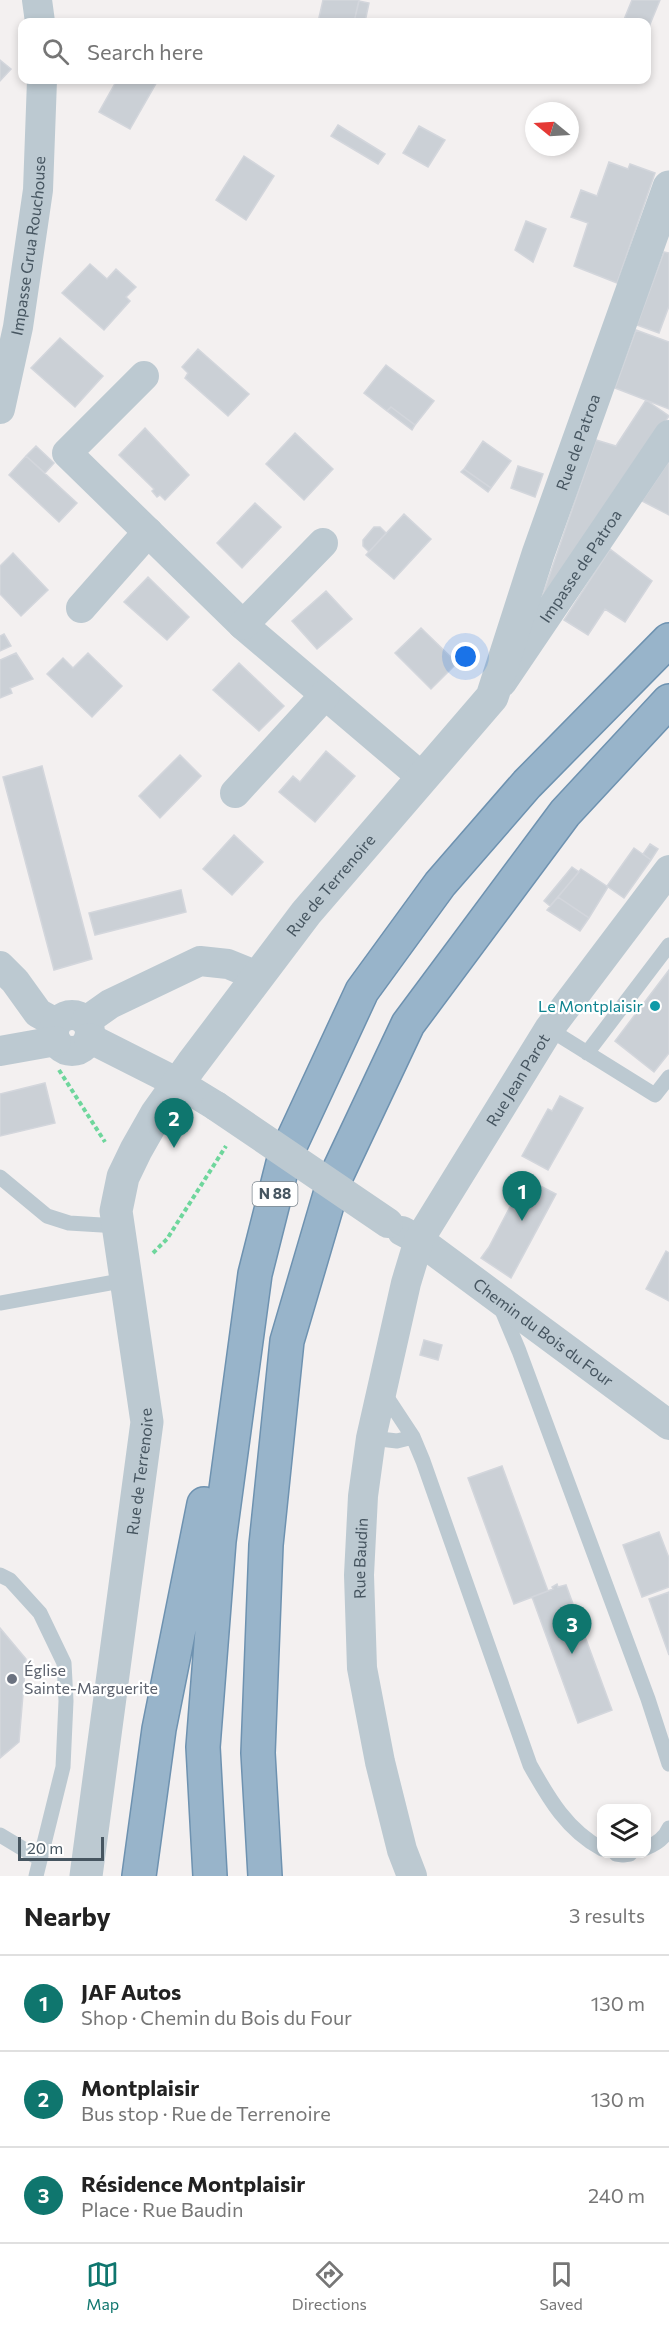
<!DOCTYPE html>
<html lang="en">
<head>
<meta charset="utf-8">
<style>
  body { margin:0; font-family:Commissioner,sans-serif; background:#f2f2f2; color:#222 }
  .controls { position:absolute; right:18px; bottom:18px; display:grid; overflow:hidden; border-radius:12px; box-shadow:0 3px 9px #0003 }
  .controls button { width:54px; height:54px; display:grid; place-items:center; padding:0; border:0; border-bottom:2px solid #e0e0e0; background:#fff; color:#222; font:30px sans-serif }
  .compass { position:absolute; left:525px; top:102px; width:54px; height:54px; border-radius:50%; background:#fff; box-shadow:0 3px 9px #0003; rotate:288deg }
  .scale { position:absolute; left:18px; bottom:15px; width:86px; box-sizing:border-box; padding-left:6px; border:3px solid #465560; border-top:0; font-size:16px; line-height:21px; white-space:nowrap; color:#465560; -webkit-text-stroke:4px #fff; paint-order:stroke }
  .you { position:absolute; left:466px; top:657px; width:21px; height:21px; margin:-15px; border:4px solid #fff; border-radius:50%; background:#1a73e8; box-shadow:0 0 0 9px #1a73e833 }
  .badge { display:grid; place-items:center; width:39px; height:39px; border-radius:50%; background:#0f766e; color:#fff; font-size:20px; font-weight:700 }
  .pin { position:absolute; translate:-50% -50px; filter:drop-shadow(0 2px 3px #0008) }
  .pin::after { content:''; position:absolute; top:32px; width:21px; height:18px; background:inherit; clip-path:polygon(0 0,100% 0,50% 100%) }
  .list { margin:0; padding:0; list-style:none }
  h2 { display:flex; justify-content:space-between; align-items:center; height:78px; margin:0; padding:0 24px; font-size:26px }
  h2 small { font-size:20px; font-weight:400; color:#767676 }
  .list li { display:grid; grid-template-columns:39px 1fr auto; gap:18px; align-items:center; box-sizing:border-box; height:96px; padding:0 24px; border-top:2px solid #e0e0e0 }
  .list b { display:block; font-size:22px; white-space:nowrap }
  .list p { margin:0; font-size:20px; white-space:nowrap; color:#767676 }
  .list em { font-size:20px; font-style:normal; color:#767676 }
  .icon { flex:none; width:33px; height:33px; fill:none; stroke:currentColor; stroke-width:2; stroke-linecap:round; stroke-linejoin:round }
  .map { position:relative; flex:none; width:669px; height:1876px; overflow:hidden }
  .search { position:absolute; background:#fff; box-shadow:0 3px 9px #0003; left:18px; right:18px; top:18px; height:66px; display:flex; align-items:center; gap:15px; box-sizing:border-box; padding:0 21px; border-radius:12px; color:#767676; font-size:22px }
  .sheet { height:366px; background:#fff }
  nav { display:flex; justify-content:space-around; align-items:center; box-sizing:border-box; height:84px; border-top:2px solid #e0e0e0; background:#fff; font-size:16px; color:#767676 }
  nav a { display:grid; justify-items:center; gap:3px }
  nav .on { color:#0f766e }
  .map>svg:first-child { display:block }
</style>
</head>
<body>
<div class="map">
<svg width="669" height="1876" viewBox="0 0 669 1876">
  <rect width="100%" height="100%" fill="#f3f0f0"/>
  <path fill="#cbd0d6" stroke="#d3d6dc" stroke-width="1.5" d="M 323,0 L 359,0 L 354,22 L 318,22 Z
    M 632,0 L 660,0 L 646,34 L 646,22 L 623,22 Z
    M 359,1 L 369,3 L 365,22 L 354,22 Z
    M 0,60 L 11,69 L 0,81 Z
    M 117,80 L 158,80 L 130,129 L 99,112 Z
    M 338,125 L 385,154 L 378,164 L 331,136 Z
    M 419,126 L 445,140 L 428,167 L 403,153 Z
    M 244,156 L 274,176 L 246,220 L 216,200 Z
    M 609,162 L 628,169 L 630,164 L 655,173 L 617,283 L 574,266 L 588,223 L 571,217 L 581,190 L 597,196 Z
    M 526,221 L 546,229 L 533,262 L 515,250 Z
    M 664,252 L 669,253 L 669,306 L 659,333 L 637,325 Z
    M 90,264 L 107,279 L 116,269 L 136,287 L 126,297 L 130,301 L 104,330 L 62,293 Z
    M 636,330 L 669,342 L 669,409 L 615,388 Z
    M 60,338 L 103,376 L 75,407 L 31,368 Z
    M 198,349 L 249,394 L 228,416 L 185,378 L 188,373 L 182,367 Z
    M 386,365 L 434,401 L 415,425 L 391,407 L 387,411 L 364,393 Z
    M 646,400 L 669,416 L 543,605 L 540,603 L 596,440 L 616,446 Z
    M 391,407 L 415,425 L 412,430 L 387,411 Z
    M 145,428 L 189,475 L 165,500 L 160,495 L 157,497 L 152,491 L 154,489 L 119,455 Z
    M 295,433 L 333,469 L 304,500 L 266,464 Z
    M 483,441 L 511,461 L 491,488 L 464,469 Z
    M 36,446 L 54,463 L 45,473 L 26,456 Z
    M 26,456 L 77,503 L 59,522 L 9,475 Z
    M 669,461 L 669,515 L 642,501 Z
    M 518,466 L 543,474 L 535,497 L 511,488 Z
    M 464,469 L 491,488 L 488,492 L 461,472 Z
    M 255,503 L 281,527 L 242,568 L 217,543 Z
    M 404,514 L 431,539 L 394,579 L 366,555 Z
    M 374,527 L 380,527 L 386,533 L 369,552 L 363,546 L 363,540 Z
    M 610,549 L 652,581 L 625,622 L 605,609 L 588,635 L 564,620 Z
    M 13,553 L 48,590 L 21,616 L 0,594 L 0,566 Z
    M 148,577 L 189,617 L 167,640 L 124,602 Z
    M 326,591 L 352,619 L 317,649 L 292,621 Z
    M 421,628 L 457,663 L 431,689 L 395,653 Z
    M 4,634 L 11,646 L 0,651 L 0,636 Z
    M 16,653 L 33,679 L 10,688 L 12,693 L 0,698 L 0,660 Z
    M 88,653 L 122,686 L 92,717 L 47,674 L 63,658 L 73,668 Z
    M 239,663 L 284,706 L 259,731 L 213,690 Z
    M 326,751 L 355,776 L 315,822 L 279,792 L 293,776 L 300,782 Z
    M 180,755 L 201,776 L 160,818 L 139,796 Z
    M 42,766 L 92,959 L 54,970 L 3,777 Z
    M 234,835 L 263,862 L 232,895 L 203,869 Z
    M 650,844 L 658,849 L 651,860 L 643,854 Z
    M 634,848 L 651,860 L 624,898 L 607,886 Z
    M 572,867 L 579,872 L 550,906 L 544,901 Z
    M 581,869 L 608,887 L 589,918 L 558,897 Z
    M 181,890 L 186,912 L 95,935 L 89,913 Z
    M 558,897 L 589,918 L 580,931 L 547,910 Z
    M 669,970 L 669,1053 L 654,1072 L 615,1041 Z
    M 45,1083 L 55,1123 L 0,1136 L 0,1094 Z
    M 560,1096 L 583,1108 L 548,1170 L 522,1156 L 548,1109 L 552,1111 Z
    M 525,1178 L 556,1194 L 511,1278 L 481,1258 L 489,1247 Z
    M 666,1251 L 669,1253 L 669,1301 L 646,1289 Z
    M 424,1340 L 442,1345 L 438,1360 L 420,1355 Z
    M 502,1466 L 548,1591 L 514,1604 L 468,1478 Z
    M 659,1532 L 669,1558 L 669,1587 L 642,1597 L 623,1545 Z
    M 557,1584 L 558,1587 L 566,1585 L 612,1710 L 578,1723 L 532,1597 L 553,1589 L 552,1587 Z
    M 669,1592 L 669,1655 L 649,1599 Z
    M 0,1628 L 26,1659 L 19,1742 L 0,1758 Z"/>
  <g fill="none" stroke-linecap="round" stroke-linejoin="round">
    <g stroke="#6e92b0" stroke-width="36">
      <path id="trunk" d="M 139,1876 L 159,1729 L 204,1504
        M 210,1876 L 203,1747 L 219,1541 L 255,1274 L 284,1159 L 362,991 L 440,884 L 527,784 L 669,640
        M 265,1876 L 258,1753 L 266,1545 L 287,1341 L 334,1181 L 408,1024 L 565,813 L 669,701"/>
    </g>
    <path stroke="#6ed69c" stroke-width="4" stroke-dasharray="4.5 3" stroke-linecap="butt" d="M 59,1070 L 105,1142
      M 153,1253 L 167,1239 L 226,1146"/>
    <path stroke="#bcc9d1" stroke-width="15" d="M 549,1029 L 655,1095 L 669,1077
      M 587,1053 L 669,945
      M 0,1177 L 47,1216 L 69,1223 L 118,1226
      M 0,1303 L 126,1280
      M 501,1308 L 519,1351 L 648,1699 L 669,1764
      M 382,1390 L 413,1437 L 423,1461 L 530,1765 C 549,1799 567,1830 602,1849
      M 371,1438 L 397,1441 L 413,1437
      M 0,1575 L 10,1580 L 40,1613 L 64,1663 L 66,1701 L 63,1767 L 36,1876
      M 0,1835 L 40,1859
      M 646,1848 C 656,1844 665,1838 669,1828
      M 616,1854 L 623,1855 L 630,1854"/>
    <g stroke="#bcc9d1" stroke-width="30">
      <path d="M 37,0 L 40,22"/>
      <path d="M 144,376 L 67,453 L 243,625 L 423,778"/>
      <path id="s1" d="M 0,409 L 18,327 L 38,190 L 42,80"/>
      <path d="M 81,608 L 148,532"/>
      <path d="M 243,625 L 323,543"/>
      <path id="s2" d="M 502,682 L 669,435"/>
      <path d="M 235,793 L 325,695"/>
      <path d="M 0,966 L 15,981 L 38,1013 L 56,1023"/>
      <circle cx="72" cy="1033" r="18"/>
      <path d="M 86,1021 L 110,1004 L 200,961 L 228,964 L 257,976"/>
      <path d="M 89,1038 L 180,1084 L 216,1106"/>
      <path d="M 0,1051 L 56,1041"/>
      <path id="s3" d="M 402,1231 L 419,1240 L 669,1425"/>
      <path id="s4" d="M 412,1876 L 402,1850 L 380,1762 L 362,1668 L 359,1575 L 363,1496 L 371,1438 L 406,1283 L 419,1240 L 549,1029 L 669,870"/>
    </g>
    <path stroke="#bcc9d1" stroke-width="33" id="s5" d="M 86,1876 L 147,1422 L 116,1211 L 123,1177 L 136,1150 L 157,1113 L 192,1064 L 306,913 L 492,697 L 538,554 L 669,187"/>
    <use href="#trunk" stroke="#98b4ca" stroke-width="33"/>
    <path stroke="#bcc9d1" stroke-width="30" d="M 216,1106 L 388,1223"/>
  </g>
  <circle fill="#0f9aa8" stroke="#fff" stroke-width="2" cx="655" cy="1006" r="6"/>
  <circle fill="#6b7280" stroke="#fff" stroke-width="2" cx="12" cy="1679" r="6"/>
  <g text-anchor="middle" stroke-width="4.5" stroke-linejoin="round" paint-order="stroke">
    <rect fill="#fff" stroke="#7e8890" stroke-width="1.5" x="252.5" y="1182" width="45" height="24" rx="4.5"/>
    <g font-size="15" font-weight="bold" fill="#465560">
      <text x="275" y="1199">N 88</text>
    </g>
    <g font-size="16" fill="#465560" stroke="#fff">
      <text dy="6" stroke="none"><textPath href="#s1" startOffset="166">Impasse Grua Rouchouse</textPath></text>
      <text dy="6" stroke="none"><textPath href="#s5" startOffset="1582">Rue de Patroa</textPath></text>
      <text dy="6" stroke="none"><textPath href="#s2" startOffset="140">Impasse de Patroa</textPath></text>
      <text dy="6" stroke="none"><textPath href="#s5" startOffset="1065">Rue de Terrenoire</textPath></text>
      <text dy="6" stroke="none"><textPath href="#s4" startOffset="837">Rue Jean Parot</textPath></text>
      <text dy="6" stroke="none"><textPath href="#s3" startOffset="174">Chemin du Bois du Four</textPath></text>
      <text dy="6" stroke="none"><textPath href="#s5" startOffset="408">Rue de Terrenoire</textPath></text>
      <text dy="6" stroke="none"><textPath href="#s4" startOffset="324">Rue Baudin</textPath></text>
    </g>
    <g font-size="16" fill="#0d838f" stroke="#fff" text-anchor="end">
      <text x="643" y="1012">Le Montplaisir</text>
    </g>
    <g font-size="16" fill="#5b616d" stroke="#fff" text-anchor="start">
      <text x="24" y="1676">Église<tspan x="24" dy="18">Sainte-Marguerite</tspan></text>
    </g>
  </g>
</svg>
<div class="controls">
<button><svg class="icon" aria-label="layers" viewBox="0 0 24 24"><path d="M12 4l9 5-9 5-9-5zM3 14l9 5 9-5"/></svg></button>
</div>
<svg class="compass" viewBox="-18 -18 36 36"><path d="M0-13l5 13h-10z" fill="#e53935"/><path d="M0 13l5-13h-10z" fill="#767676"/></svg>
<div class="scale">20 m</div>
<div class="you"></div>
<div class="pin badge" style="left:522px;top:1221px">1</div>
<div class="pin badge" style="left:174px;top:1148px">2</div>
<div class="pin badge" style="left:572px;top:1654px">3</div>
<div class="search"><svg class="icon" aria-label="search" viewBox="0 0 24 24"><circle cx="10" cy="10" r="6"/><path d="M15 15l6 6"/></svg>Search here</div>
</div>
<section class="sheet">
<h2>Nearby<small>3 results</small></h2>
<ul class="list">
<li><span class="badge">1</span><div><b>JAF Autos</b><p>Shop · Chemin du Bois du Four</p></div><em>130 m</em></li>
<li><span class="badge">2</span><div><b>Montplaisir</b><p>Bus stop · Rue de Terrenoire</p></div><em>130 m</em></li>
<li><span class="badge">3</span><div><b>Résidence Montplaisir</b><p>Place · Rue Baudin</p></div><em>240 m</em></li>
</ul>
</section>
<nav>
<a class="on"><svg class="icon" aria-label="map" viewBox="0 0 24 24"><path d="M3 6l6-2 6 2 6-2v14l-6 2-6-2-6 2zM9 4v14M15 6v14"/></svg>Map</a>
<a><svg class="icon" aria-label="directions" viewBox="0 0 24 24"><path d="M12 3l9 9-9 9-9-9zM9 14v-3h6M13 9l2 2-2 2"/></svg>Directions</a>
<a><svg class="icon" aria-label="saved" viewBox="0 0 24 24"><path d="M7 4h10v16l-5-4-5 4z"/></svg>Saved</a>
</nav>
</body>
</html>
